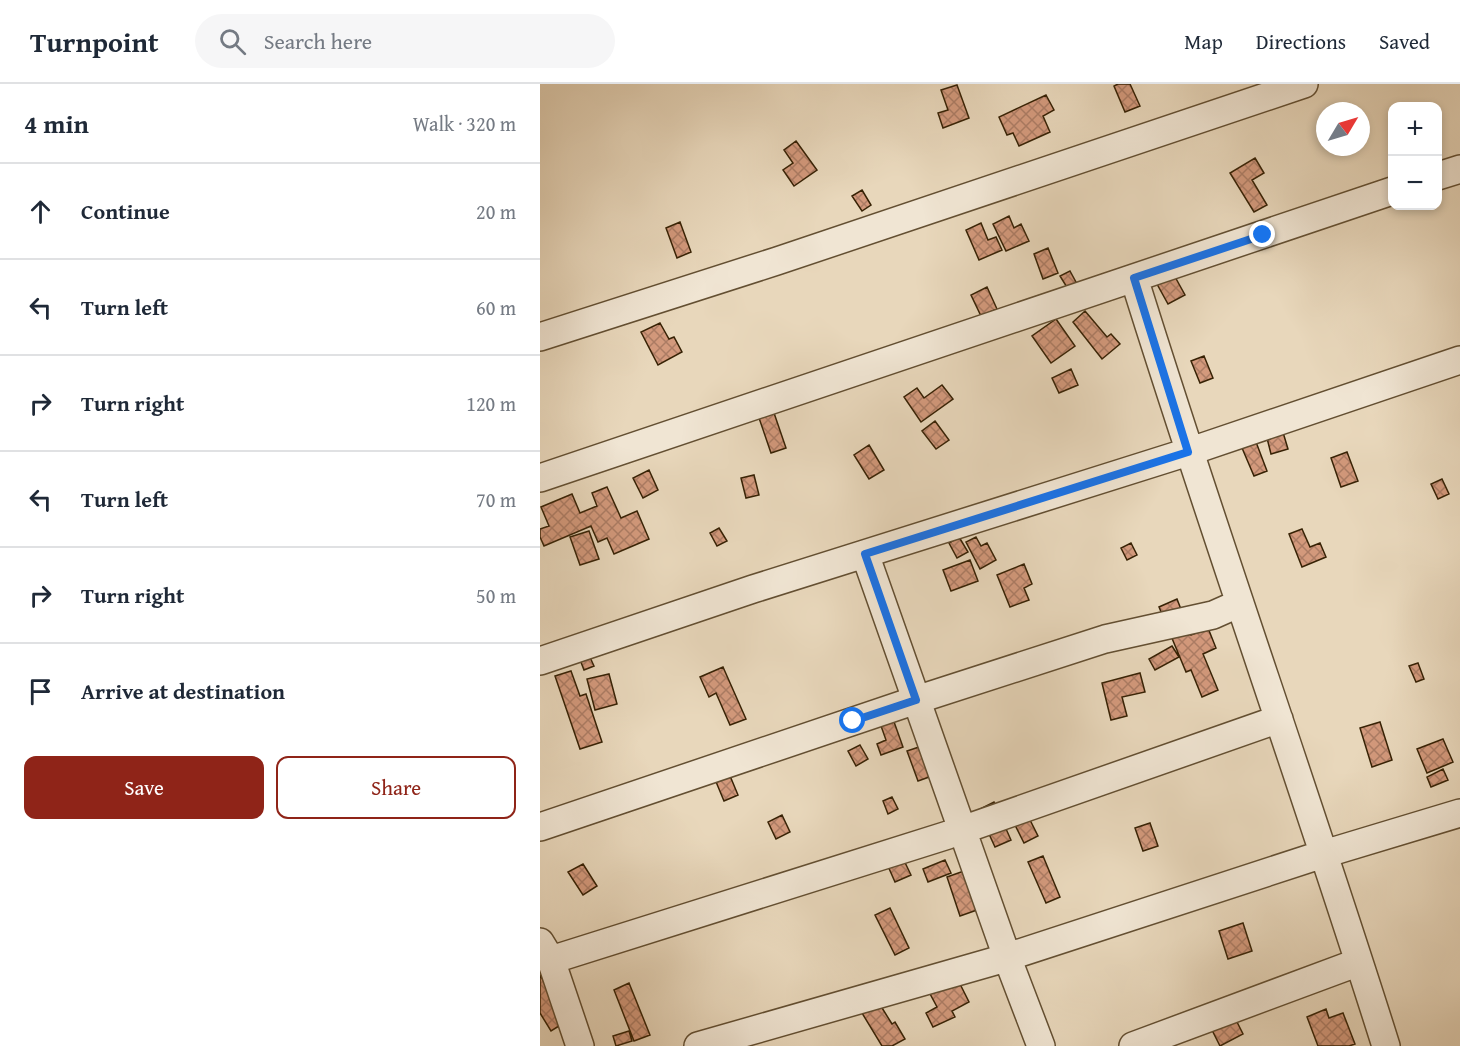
<!DOCTYPE html>
<html lang="en">
<head>
<meta charset="utf-8">
<style>
  body { margin:0; font-family:"Gentium Book Plus",serif; background:#f6f6f7; color:#1f2937 }
  .controls { position:absolute; right:18px; top:18px; display:grid; overflow:hidden; border-radius:12px; box-shadow:0 3px 9px #0003 }
  .controls button { width:54px; height:54px; display:grid; place-items:center; padding:0; border:0; border-bottom:2px solid #e0e1e3; background:#fff; color:#1f2937; font:30px sans-serif }
  .compass { position:absolute; left:776px; top:18px; width:54px; height:54px; border-radius:50%; background:#fff; box-shadow:0 3px 9px #0003; rotate:52deg }
  .stop { position:absolute; width:18px; height:18px; margin:-14px; border:4px solid #1a73e8; border-radius:50%; background:#fff }
  .stop.end { background:#1a73e8; border-color:#fff; box-shadow:0 2px 6px #0008 }
  .list { margin:0; padding:0; list-style:none }
  h2 { display:flex; justify-content:space-between; align-items:center; height:78px; margin:0; padding:0 24px; font-size:26px }
  h2 small { font-size:20px; font-weight:400; color:#747a83 }
  .list li { display:grid; grid-template-columns:39px 1fr auto; gap:18px; align-items:center; box-sizing:border-box; height:96px; padding:0 24px; border-top:2px solid #e0e1e3 }
  .list b { display:block; font-size:22px; white-space:nowrap }
  .list em { font-size:20px; font-style:normal; color:#747a83 }
  .actions { display:flex; gap:12px; padding:18px 24px }
  .actions a { flex:1; padding:14px 0; border:2px solid #8f2418; border-radius:12px; text-align:center; font-size:21px; color:#8f2418 }
  .actions .main { background:#8f2418; color:#fff }
  .icon { flex:none; width:33px; height:33px; fill:none; stroke:currentColor; stroke-width:2; stroke-linecap:round; stroke-linejoin:round }
  .map { position:relative; flex:none; width:920px; height:962px; overflow:hidden }
  header { display:flex; align-items:center; gap:36px; box-sizing:border-box; height:84px; padding:0 30px; background:#fff; border-bottom:2px solid #e0e1e3 }
  header strong { font-size:28px }
  nav { display:flex; gap:33px; margin-inline-start:auto; font-size:21px }
  .search { width:420px; height:54px; background:#f6f6f7; display:flex; align-items:center; gap:15px; box-sizing:border-box; padding:0 21px; border-radius:33px; color:#747a83; font-size:22px }
  main { display:flex }
  aside { flex:1; background:#fff }
  .map>svg:first-child { display:block }
</style>
</head>
<body>
<header>
<strong>Turnpoint</strong>
<div class="search"><svg class="icon" aria-label="search" viewBox="0 0 24 24"><circle cx="10" cy="10" r="6"/><path d="M15 15l6 6"/></svg>Search here</div>
<nav><a>Map</a><a>Directions</a><a>Saved</a></nav>
</header>
<main>
<aside>
<h2>4 min<small>Walk · 320 m</small></h2>
<ul class="list">
<li><svg class="icon" aria-label="ahead" viewBox="0 0 24 24"><path d="M12 20V5M6 11l6-6 6 6"/></svg><div><b>Continue</b></div><em>20 m</em></li>
<li><svg class="icon" aria-label="left" viewBox="0 0 24 24"><path d="M17 20v-9H6M10 6l-5 5 5 5"/></svg><div><b>Turn left</b></div><em>60 m</em></li>
<li><svg class="icon" aria-label="right" viewBox="0 0 24 24"><path d="M7 20v-9h11M14 6l5 5-5 5"/></svg><div><b>Turn right</b></div><em>120 m</em></li>
<li><svg class="icon" aria-label="left" viewBox="0 0 24 24"><path d="M17 20v-9H6M10 6l-5 5 5 5"/></svg><div><b>Turn left</b></div><em>70 m</em></li>
<li><svg class="icon" aria-label="right" viewBox="0 0 24 24"><path d="M7 20v-9h11M14 6l5 5-5 5"/></svg><div><b>Turn right</b></div><em>50 m</em></li>
<li><svg class="icon" aria-label="arrive" viewBox="0 0 24 24"><path d="M6 21V4h12l-3 4 3 4H6"/></svg><div><b>Arrive at destination</b></div></li>
</ul>
<div class="actions"><a class="main">Save</a><a>Share</a></div>
</aside>
<div class="map">
<svg width="920" height="962" viewBox="0 0 920 962">
  <defs>
    <pattern id="building-cross-hatch" width="8" height="8" patternUnits="userSpaceOnUse" patternTransform="scale(1.5)"><rect width="8" height="8" fill="#d3997c"/><path d="M0 0l8 8M0 8l8-8" fill="none" stroke="#ac7c64"/></pattern>
  </defs>
  <rect width="100%" height="100%" fill="#e8d7bb"/>
  <filter id="stains"><feTurbulence type="fractalNoise" baseFrequency=".00333" numOctaves="4"/><feColorMatrix values="0 0 0 0 .2 0 0 0 0 .09 0 0 0 0 .02 0 0 0 .5 -.17"/></filter>
  <radialGradient id="worn" r=".72"><stop offset=".6" stop-color="#630" stop-opacity="0"/><stop offset="1" stop-color="#630" stop-opacity=".3"/></radialGradient>
  <path fill="url(#building-cross-hatch)" stroke="#372205" stroke-width="1.5" d="M 578,0 L 590,0 L 600,22 L 585,28 L 574,2 Z
    M 417,1 L 429,34 L 403,44 L 398,29 L 408,26 L 401,6 Z
    M 506,11 L 514,26 L 503,32 L 510,48 L 479,62 L 473,49 L 467,51 L 459,33 Z
    M 256,57 L 277,86 L 254,102 L 243,86 L 253,79 L 244,66 Z
    M 715,74 L 724,89 L 712,96 L 727,121 L 714,128 L 690,89 Z
    M 322,106 L 331,121 L 322,127 L 312,112 Z
    M 469,132 L 474,144 L 481,140 L 489,157 L 466,167 L 453,140 Z
    M 140,138 L 151,168 L 137,174 L 126,144 Z
    M 441,139 L 448,156 L 456,153 L 462,166 L 439,176 L 426,146 Z
    M 508,164 L 518,189 L 503,195 L 494,170 Z
    M 530,187 L 537,200 L 528,205 L 520,192 Z
    M 634,191 L 645,211 L 628,220 L 617,200 Z
    M 447,203 L 457,225 L 441,232 L 431,211 Z
    M 545,227 L 567,253 L 571,250 L 580,260 L 562,275 L 533,238 Z
    M 516,235 L 535,262 L 511,279 L 492,252 Z
    M 120,239 L 129,255 L 134,253 L 142,268 L 118,281 L 101,248 Z
    M 664,272 L 673,294 L 660,299 L 651,277 Z
    M 531,285 L 538,301 L 519,309 L 512,294 Z
    M 402,301 L 413,315 L 381,338 L 364,313 L 377,304 L 384,314 Z
    M 233,326 L 246,364 L 231,369 L 218,331 Z
    M 395,337 L 409,356 L 396,365 L 382,347 Z
    M 742,345 L 748,365 L 731,370 L 726,350 Z
    M 716,358 L 727,387 L 714,392 L 702,364 Z
    M 329,361 L 344,386 L 329,395 L 314,371 Z
    M 807,368 L 818,397 L 801,403 L 791,374 Z
    M 109,386 L 118,406 L 103,414 L 93,394 Z
    M 214,391 L 219,411 L 206,414 L 201,394 Z
    M 902,395 L 909,410 L 898,415 L 891,400 Z
    M 67,403 L 81,434 L 97,427 L 109,455 L 74,470 L 67,454 L 58,458 L 51,442 L 4,462 L 0,453 L 0,445 L 9,442 L 1,423 L 32,410 L 40,429 L 57,422 L 52,409 Z
    M 179,444 L 187,457 L 177,462 L 170,449 Z
    M 762,445 L 770,463 L 780,459 L 786,473 L 762,483 L 749,450 Z
    M 49,447 L 59,475 L 40,481 L 30,453 Z
    M 419,453 L 428,468 L 417,474 L 409,459 Z
    M 436,453 L 441,462 L 447,459 L 456,476 L 440,485 L 426,458 Z
    M 591,459 L 597,471 L 587,476 L 581,464 Z
    M 430,476 L 438,497 L 411,507 L 403,486 Z
    M 484,480 L 492,500 L 484,504 L 489,516 L 470,523 L 457,491 Z
    M 637,515 L 651,551 L 668,544 L 676,564 L 663,570 L 678,606 L 662,613 L 651,586 L 646,588 L 619,523 Z
    M 632,562 L 639,573 L 615,586 L 609,575 Z
    M 48,569 L 54,582 L 44,586 L 39,573 Z
    M 878,579 L 884,595 L 876,598 L 869,582 Z
    M 183,583 L 206,635 L 190,641 L 176,609 L 169,613 L 160,593 Z
    M 31,587 L 40,612 L 46,610 L 62,658 L 40,665 L 15,592 Z
    M 600,589 L 605,608 L 582,613 L 587,632 L 571,636 L 562,599 Z
    M 69,590 L 77,620 L 55,626 L 47,595 Z
    M 353,635 L 363,663 L 341,671 L 337,660 L 346,656 L 340,639 Z
    M 840,638 L 852,676 L 832,683 L 820,644 Z
    M 903,655 L 913,678 L 887,689 L 877,665 Z
    M 320,661 L 328,675 L 316,682 L 308,667 Z
    M 382,662 L 392,692 L 378,697 L 367,667 Z
    M 903,685 L 908,696 L 891,703 L 887,693 Z
    M 188,687 L 198,711 L 184,717 L 174,693 Z
    M 352,713 L 358,725 L 348,730 L 343,717 Z
    M 454,718 L 471,756 L 455,763 L 438,726 Z
    M 484,724 L 498,752 L 484,759 L 470,731 Z
    M 242,731 L 250,748 L 236,755 L 228,738 Z
    M 610,739 L 618,762 L 603,767 L 595,744 Z
    M 359,766 L 371,791 L 355,798 L 344,773 Z
    M 503,772 L 520,813 L 506,819 L 488,778 Z
    M 405,776 L 411,789 L 388,798 L 383,785 Z
    M 43,780 L 57,802 L 43,811 L 28,788 Z
    M 424,787 L 437,826 L 420,832 L 407,793 Z
    M 350,824 L 369,864 L 355,871 L 335,831 Z
    M 703,839 L 712,867 L 688,875 L 679,847 Z
    M 0,891 L 10,907 L 32,934 L 11,947 L 0,929 Z
    M 416,892 L 429,918 L 412,927 L 415,933 L 393,943 L 386,929 L 397,923 L 388,906 Z
    M 89,899 L 110,951 L 94,957 L 74,906 Z
    M 339,919 L 352,940 L 355,938 L 365,955 L 352,962 L 342,962 L 322,929 Z
    M 786,925 L 789,934 L 803,929 L 815,960 L 809,962 L 778,962 L 767,933 Z
    M 695,934 L 703,950 L 680,962 L 672,946 Z
    M 89,947 L 92,957 L 76,962 L 73,952 Z"/>
  <g fill="none" stroke-linecap="round" stroke-linejoin="round">
    <g stroke="#634f32" stroke-width="30">
      <path id="minor" d="M 898,92 L 920,85
        M 594,194 C 674,451 765,705 846,962
        M 0,253 L 237,177 L 764,0
        M 0,394 L 852,107
        M 325,470 L 467,873 L 501,962
        M 0,577 L 213,505 L 648,368 L 920,276
        M 0,743 L 376,616 L 565,555 L 673,531 L 700,519
        M 0,858 L 11,876 L 40,962
        M 11,876 L 408,751 L 739,635
        M 158,962 L 455,877 L 774,773 L 920,729
        M 593,962 L 819,878"/>
    </g>
    <use href="#minor" stroke="#f0e5d3" stroke-width="27"/>
  </g>
  <g fill="none" stroke-linecap="round" stroke-linejoin="round">
    <path stroke="#1a73e8" stroke-width="8" d="M 313,637 L 376,616 L 325,470 L 648,368 L 594,194 L 723,151"/>
  </g>
  <rect width="100%" height="100%" filter="url(#stains)"/>
  <rect width="100%" height="100%" fill="url(#worn)"/>
</svg>
<div class="controls">
<button>+</button>
<button>−</button>
</div>
<svg class="compass" viewBox="-18 -18 36 36"><path d="M0-13l5 13h-10z" fill="#e53935"/><path d="M0 13l5-13h-10z" fill="#747a83"/></svg>
<div class="stop" style="left:313px;top:637px"></div>
<div class="stop end" style="left:723px;top:151px"></div>
</div>
</main>
</body>
</html>
